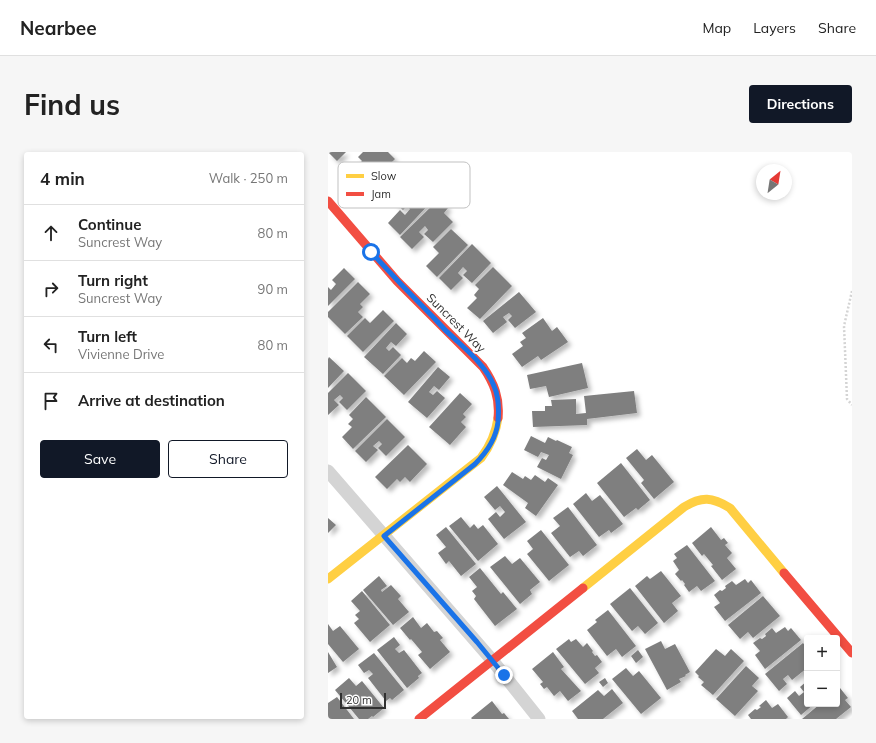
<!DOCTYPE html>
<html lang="en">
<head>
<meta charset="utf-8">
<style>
  body { margin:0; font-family:Mulish,sans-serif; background:#f6f6f6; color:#222 }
  .controls { position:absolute; right:12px; bottom:12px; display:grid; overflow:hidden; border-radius:4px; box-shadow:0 2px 6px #0003 }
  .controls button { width:36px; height:36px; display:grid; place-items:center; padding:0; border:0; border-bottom:1px solid #e0e0e0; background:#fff; color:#222; font:20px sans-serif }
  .compass { position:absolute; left:428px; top:12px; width:36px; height:36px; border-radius:50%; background:#fff; box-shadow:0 2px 6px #0003; rotate:30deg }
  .scale { position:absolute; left:12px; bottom:10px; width:46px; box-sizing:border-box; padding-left:4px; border:2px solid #303030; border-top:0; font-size:11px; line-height:14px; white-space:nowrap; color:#303030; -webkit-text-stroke:3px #fff; paint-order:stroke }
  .stop { position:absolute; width:12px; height:12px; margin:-9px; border:3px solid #1a73e8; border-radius:50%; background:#fff }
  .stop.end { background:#1a73e8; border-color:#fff; box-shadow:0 1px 4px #0008 }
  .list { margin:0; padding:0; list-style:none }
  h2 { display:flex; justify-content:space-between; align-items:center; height:52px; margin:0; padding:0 16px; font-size:17px }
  h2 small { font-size:13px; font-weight:400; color:#767676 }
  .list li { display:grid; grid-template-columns:26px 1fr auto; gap:12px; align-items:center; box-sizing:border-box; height:56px; padding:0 16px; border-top:1px solid #e0e0e0 }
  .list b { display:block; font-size:15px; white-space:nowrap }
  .list p { margin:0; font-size:13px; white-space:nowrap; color:#767676 }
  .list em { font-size:13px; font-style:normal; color:#767676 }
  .actions { display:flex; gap:8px; padding:12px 16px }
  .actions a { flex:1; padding:9px 0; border:1px solid #111827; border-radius:4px; text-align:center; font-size:14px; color:#111827 }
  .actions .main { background:#111827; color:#fff }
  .icon { flex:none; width:22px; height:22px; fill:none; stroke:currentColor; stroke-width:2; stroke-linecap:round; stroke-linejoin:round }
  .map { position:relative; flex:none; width:524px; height:567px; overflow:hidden; border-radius:4px }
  header { display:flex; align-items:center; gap:24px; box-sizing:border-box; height:56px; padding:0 20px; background:#fff; border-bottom:1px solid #e0e0e0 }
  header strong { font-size:19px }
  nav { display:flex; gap:22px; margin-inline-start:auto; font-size:14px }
  .intro { display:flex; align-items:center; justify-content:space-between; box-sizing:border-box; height:96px; padding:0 24px }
  h1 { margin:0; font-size:28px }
  .button { padding:10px 18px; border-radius:4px; background:#111827; color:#fff; font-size:14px; font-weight:700 }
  main { display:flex; gap:24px; padding:0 24px }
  aside { flex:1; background:#fff; border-radius:4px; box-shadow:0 2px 6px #0003 }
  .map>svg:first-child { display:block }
</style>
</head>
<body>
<header>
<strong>Nearbee</strong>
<nav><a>Map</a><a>Layers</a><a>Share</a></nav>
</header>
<div class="intro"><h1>Find us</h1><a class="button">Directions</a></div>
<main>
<aside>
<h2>4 min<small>Walk · 250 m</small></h2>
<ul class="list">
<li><svg class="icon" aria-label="ahead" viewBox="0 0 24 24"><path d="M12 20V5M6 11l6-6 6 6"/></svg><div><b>Continue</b><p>Suncrest Way</p></div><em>80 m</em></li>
<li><svg class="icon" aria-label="right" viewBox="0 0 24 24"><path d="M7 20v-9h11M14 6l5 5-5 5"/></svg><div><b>Turn right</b><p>Suncrest Way</p></div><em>90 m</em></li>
<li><svg class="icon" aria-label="left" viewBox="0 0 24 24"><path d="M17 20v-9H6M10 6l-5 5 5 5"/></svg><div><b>Turn left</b><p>Vivienne Drive</p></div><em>80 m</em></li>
<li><svg class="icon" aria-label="arrive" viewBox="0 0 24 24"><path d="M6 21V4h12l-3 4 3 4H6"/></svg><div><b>Arrive at destination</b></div></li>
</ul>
<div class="actions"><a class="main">Save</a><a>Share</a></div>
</aside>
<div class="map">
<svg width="524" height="567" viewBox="0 0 524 567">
  <defs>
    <filter id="shadow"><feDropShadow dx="3.5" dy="3.5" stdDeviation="2" flood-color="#0004"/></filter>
  </defs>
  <rect width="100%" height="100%" fill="#fff"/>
  <path fill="#7f7f7f" filter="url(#shadow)" d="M 0,0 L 18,0 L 9,9 Z
    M 35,0 L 60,0 L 67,7 L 35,39 L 23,27 L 32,17 L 29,14 L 34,9 L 30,5 Z
    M 86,29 L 105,48 L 72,83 L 60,71 L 72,58 L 77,63 L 82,57 L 79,54 L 75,58 L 66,50 Z
    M 111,47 L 120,56 L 116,61 L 125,70 L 105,90 L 96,82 L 100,78 L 97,74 L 91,80 L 96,85 L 84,97 L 72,85 Z
    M 123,77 L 140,93 L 109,125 L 98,114 L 111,101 L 105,95 Z
    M 144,92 L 163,111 L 144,131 L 135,123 L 139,119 L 135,115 L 130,121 L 135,126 L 123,138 L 111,126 Z
    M 165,115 L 184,134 L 152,167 L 139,156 L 149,146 L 146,143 L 151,137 L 147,133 Z
    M 16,116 L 27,127 L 0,154 L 0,135 L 3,138 L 8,132 L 4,128 Z
    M 30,130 L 42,142 L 32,152 L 35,155 L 30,160 L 35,165 L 17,182 L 0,165 L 0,160 Z
    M 191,140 L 208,160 L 187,176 L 180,168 L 184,164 L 181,161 L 175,165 L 179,170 L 165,181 L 155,169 Z
    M 55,158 L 66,169 L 35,200 L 19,184 L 37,166 L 42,171 Z
    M 215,166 L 224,179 L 229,175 L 240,190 L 213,208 L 210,204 L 194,215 L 184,202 L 195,194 L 192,190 L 198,186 L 194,181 Z
    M 68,171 L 79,182 L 68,194 L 63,190 L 58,196 L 61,199 L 65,195 L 73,203 L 55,222 L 36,205 Z
    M 96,199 L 108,210 L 76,243 L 56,224 L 74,206 L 79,211 L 83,206 L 87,209 Z
    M 1,205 L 16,219 L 0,236 L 0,207 Z
    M 254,211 L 260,236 L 221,245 L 218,234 L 202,237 L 199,223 Z
    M 110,215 L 122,225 L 111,238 L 106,234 L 101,240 L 105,243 L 109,239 L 117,246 L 99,266 L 80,250 Z
    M 20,221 L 38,239 L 19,258 L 11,250 L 15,246 L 12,243 L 6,248 L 11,253 L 0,263 L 0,241 Z
    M 306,239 L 309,261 L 259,267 L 259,273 L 205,275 L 204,259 L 217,259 L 217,254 L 224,254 L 223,248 L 248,247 L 248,262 L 258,261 L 256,244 Z
    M 132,241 L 144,252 L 135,262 L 138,265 L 133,270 L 138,275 L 122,293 L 101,275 Z
    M 38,245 L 58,265 L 25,297 L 14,285 L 24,275 L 20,272 L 25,267 L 21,263 Z
    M 59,267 L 77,285 L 58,304 L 50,296 L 54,292 L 51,289 L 45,294 L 50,298 L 38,310 L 27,299 Z
    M 203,284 L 217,291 L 220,285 L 228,289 L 229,288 L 244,295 L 241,301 L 245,303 L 233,327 L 209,315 L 214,306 L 218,308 L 221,303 L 213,300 L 210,305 L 196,298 Z
    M 80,293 L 99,312 L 82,330 L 77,325 L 72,330 L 69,327 L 59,337 L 47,325 Z
    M 309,297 L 318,308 L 324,303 L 346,330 L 326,347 L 313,331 L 316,328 L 298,306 Z
    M 293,311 L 322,348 L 310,358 L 308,356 L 296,365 L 269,331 Z
    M 184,320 L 195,327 L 197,324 L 203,328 L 207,323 L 217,330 L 220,326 L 230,333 L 208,364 L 197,356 L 200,351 L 175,333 Z
    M 169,334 L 198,370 L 176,387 L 160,367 L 168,360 L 172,365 L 177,360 L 172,354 L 167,358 L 156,345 Z
    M 258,341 L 264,349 L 272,343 L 295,372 L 283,381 L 281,378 L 271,385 L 245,352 Z
    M 240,355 L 269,393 L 255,404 L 251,399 L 242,405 L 223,381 L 232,374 L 225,366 Z
    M 133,365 L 142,376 L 146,372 L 150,377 L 155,373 L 170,392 L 150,409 L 121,374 Z
    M 0,366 L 8,373 L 0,381 Z
    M 118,375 L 148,412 L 133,424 L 121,409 L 118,412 L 110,401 L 118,395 L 108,383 Z
    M 383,375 L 393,388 L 396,386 L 400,391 L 397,393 L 404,401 L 399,406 L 408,417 L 394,428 L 383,414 L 385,413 L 376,402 L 374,404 L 364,391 Z
    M 213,378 L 241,413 L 221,429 L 199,402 L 205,397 L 199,389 Z
    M 359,393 L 387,429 L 373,439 L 369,434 L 361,440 L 356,433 L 357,432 L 354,428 L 353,429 L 347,422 L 351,418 L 345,409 L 349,406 L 346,402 Z
    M 177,404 L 184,412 L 192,406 L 212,430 L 202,438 L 204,442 L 192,452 L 162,415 Z
    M 152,416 L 173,442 L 175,440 L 189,457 L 167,474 L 146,447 L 148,444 L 144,439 L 149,435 L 141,425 Z
    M 333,419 L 353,444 L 344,451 L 350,459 L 336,471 L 307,434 L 319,424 L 322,427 Z
    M 51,424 L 59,434 L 53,438 L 54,440 L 63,433 L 73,444 L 70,447 L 81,460 L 65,473 L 35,438 Z
    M 417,427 L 420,431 L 423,428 L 433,441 L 397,469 L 386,455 L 392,451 L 386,443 L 392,438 L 394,439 L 398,436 L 397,434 L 404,429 L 408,433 Z
    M 302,436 L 330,471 L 317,482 L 310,474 L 304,479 L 282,452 Z
    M 34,439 L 62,473 L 42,490 L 26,471 L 31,467 L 27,463 L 32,459 L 23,449 Z
    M 435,444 L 452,464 L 425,486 L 420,480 L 412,487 L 400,473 Z
    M 280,458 L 308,494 L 294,505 L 288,497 L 279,504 L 259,478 L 269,470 L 267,468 Z
    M 85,465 L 93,476 L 99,471 L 106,480 L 109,479 L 115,486 L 112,488 L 122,500 L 102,517 L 90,503 L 94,500 L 83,487 L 82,488 L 72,476 Z
    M 0,472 L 5,479 L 12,474 L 31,497 L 15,510 L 0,492 Z
    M 457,475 L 460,479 L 463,476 L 473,488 L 437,517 L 427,503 L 432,499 L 425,491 L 432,486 L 434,487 L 438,484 L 437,482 L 444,476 L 448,481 Z
    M 66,485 L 72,493 L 67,497 L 71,501 L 76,498 L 94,521 L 90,524 L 91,526 L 79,536 L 49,498 Z
    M 241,487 L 243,490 L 248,487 L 255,495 L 259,491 L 265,499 L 264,500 L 267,504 L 269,503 L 274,510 L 267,516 L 271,521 L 257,532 L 228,497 Z
    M 333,489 L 337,497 L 347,492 L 362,520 L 357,523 L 358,524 L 351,527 L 353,530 L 339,538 L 317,497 Z
    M 475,491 L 479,496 L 479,516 L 464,528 L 460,523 L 455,527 L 459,532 L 451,539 L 437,522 Z
    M 388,497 L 397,504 L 403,497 L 416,509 L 385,543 L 373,533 L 376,530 L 370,525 L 371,524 L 367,520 Z
    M 310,498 L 315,505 L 308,511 L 303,504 Z
    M 0,500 L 9,515 L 0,521 Z
    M 225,500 L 236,515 L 233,517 L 253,539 L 240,549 L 232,539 L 226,544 L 219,535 L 216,537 L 212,532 L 215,530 L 204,517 Z
    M 46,501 L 76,538 L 64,548 L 62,546 L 58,549 L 40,526 L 45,522 L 41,518 L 36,521 L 30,513 Z
    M 418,514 L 431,526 L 424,534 L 430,539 L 407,564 L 388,547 Z
    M 298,516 L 305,524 L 311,519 L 333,546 L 313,562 L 284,527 Z
    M 21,526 L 28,534 L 34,529 L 56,556 L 45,565 L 44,564 L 40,567 L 31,567 L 7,538 Z
    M 277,526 L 280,531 L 275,535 L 271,530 Z
    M 479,529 L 479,552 L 486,552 L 473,563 L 459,546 L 467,539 L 471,544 L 476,540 L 472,535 Z
    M 512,536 L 520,546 L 517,548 L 523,555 L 508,567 L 474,567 L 492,552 L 509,552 L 509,538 Z
    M 284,537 L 295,551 L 275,567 L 250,567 L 244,559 L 270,538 L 276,544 Z
    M 9,545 L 26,567 L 0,567 L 0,551 Z
    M 438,548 L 444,556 L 450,552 L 460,565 L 458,567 L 423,567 L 420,563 L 427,557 L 429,558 L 433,555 L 431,554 Z
    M 164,549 L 174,562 L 176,561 L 181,567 L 144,567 L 143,566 Z"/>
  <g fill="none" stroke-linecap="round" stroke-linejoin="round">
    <path stroke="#d4d4d4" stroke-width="2.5" stroke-dasharray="2 2" stroke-linecap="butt" d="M 524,139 L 516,174 L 519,247 L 524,253"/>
    <path stroke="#d4d4d4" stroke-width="13" d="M 0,319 L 164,508 L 211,567"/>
    <path stroke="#ffcf43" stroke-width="9" d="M 0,427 L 153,306 C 162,294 168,281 170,266
      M 255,436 L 356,355 C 374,344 384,345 402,356 L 456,421"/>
    <path stroke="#f24e42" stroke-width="9" d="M 0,49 L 69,129 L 155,215 C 166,231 172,246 170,266
      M 456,421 L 524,501
      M 91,567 L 255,436"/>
  </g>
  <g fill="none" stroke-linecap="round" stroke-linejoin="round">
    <path stroke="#1a73e8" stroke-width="5" d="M 43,100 C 63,122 84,144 106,166 C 113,174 121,182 129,189 C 143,202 159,216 166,234 C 171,245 171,258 170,270 C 168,287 159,300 147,312 L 56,384 L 149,490 L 176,523"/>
  </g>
  <g text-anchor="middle" stroke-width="4" stroke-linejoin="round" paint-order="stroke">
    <g font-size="12" fill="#303030" stroke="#fff">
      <text transform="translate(128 171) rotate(45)" y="4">Suncrest Way</text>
    </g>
  </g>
  <rect x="10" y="10" width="132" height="46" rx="6" fill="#fff" stroke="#c1c1c1" stroke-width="1"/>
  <rect x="18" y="22" width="18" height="4" fill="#ffcf43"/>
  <rect x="18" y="40" width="18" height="4" fill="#f24e42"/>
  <g font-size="11" fill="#303030">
    <text x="43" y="28">Slow</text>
    <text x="43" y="46">Jam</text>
  </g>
</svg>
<div class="controls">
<button>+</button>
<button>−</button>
</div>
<svg class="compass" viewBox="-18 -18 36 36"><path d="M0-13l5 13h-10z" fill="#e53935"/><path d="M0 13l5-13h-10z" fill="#767676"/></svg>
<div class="scale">20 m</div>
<div class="stop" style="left:43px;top:100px"></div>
<div class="stop end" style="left:176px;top:523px"></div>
</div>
</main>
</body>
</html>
